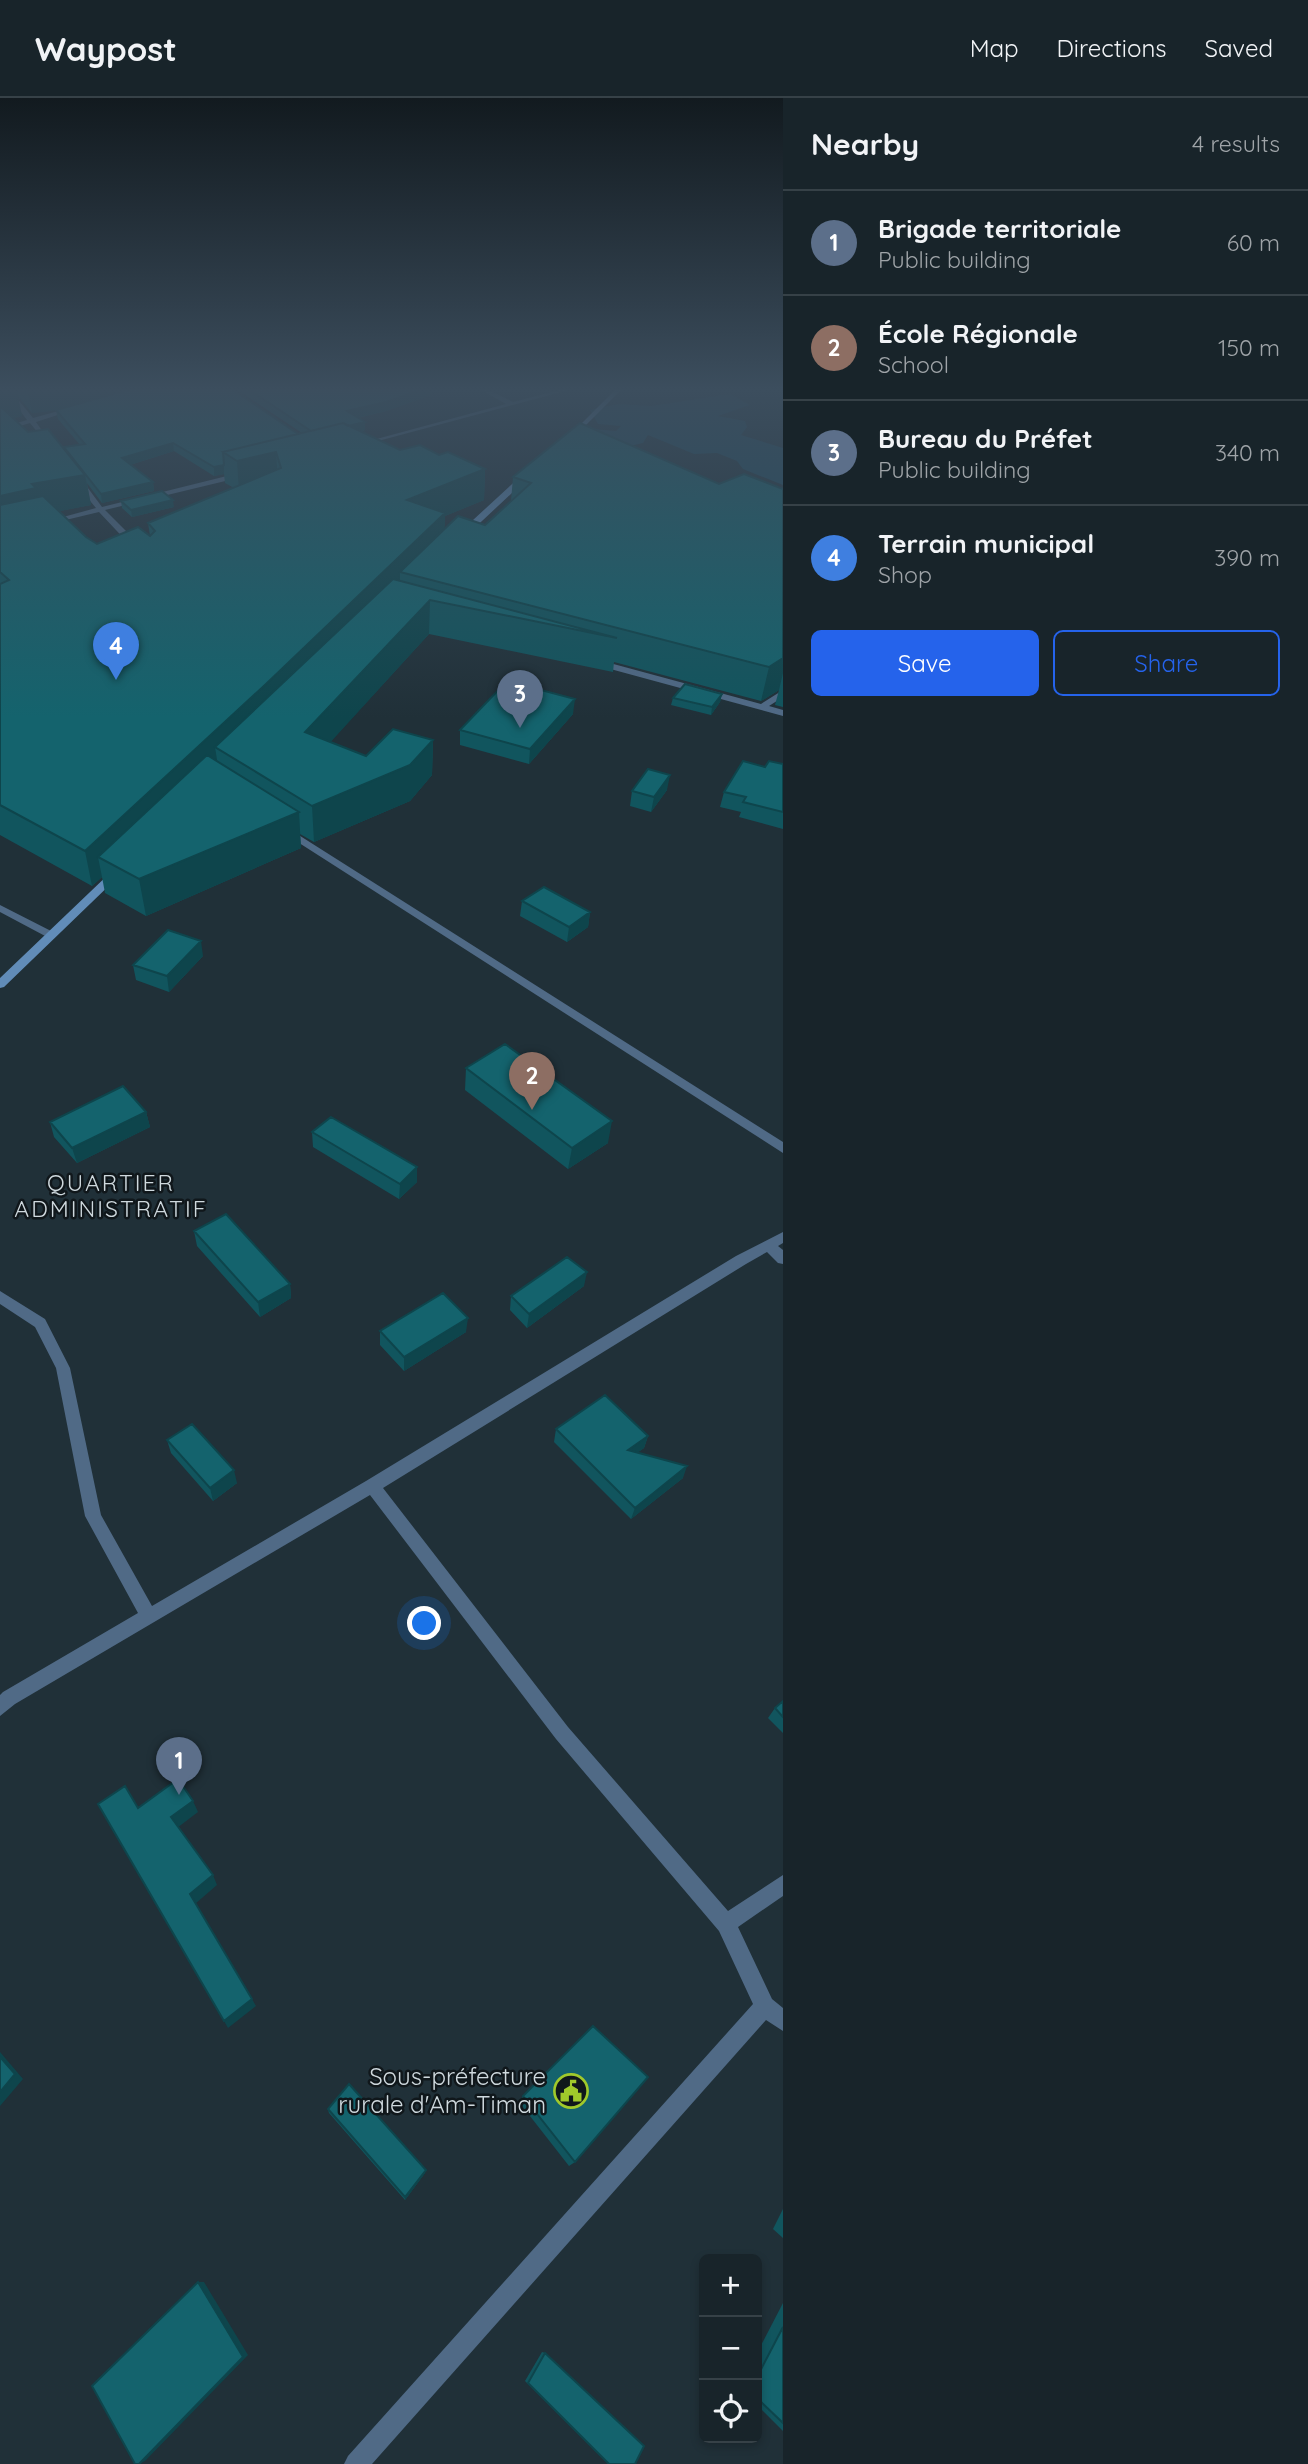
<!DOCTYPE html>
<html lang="en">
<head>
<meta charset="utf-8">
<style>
  body { margin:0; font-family:Quicksand,sans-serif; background:#253036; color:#f1f3f6 }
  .controls { position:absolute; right:21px; bottom:21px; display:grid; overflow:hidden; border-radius:10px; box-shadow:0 4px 10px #0003 }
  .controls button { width:63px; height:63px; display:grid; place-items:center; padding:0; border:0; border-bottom:2px solid #364147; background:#18242a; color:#f1f3f6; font:35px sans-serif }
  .you { position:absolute; left:425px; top:1526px; width:24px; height:24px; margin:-18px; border:5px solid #fff; border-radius:50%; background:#1a73e8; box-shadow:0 0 0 10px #1a73e833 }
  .badge { display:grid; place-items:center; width:46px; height:46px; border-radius:50%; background:#2563eb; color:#fff; font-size:23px; font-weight:700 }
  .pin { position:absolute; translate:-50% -58px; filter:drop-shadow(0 2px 4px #0008) }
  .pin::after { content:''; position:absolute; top:37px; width:24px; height:21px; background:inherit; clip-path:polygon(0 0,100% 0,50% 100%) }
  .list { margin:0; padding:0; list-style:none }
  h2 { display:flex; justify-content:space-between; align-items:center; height:91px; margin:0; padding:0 28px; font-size:30px }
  h2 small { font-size:23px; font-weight:400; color:#9fa4a8 }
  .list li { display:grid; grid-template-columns:46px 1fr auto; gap:21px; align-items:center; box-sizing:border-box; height:105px; padding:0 28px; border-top:2px solid #364147 }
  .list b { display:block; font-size:26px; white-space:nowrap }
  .list p { margin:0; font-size:23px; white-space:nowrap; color:#9fa4a8 }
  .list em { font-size:23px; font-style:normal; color:#9fa4a8 }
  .actions { display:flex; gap:14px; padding:21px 28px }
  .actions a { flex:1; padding:16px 0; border:2px solid #2563eb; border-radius:10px; text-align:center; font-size:24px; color:#2563eb }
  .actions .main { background:#2563eb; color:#fff }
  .icon { flex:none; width:38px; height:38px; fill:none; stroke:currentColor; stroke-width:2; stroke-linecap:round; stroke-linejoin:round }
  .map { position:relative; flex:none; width:783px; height:2366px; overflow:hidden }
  header { display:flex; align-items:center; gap:42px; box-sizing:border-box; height:98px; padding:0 35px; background:#18242a; border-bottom:2px solid #364147 }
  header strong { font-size:33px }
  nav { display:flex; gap:38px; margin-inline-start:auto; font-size:24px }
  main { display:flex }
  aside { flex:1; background:#18242a }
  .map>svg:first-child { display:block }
</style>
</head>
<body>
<header>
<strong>Waypost</strong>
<nav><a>Map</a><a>Directions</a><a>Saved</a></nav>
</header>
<main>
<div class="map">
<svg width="783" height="2366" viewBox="0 0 783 2366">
  <rect width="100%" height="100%" fill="#203038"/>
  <path fill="#1b4a5e" d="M 730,296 L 750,307 L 718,318 L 745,323 L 747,329 L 741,337 L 783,350 L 783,387 L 743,371 L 737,363 L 717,355 L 694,356 L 648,337 L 643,345 L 604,354 L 581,330 L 616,333 L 621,328 L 598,326 L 590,312 L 618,306 L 651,308 Z"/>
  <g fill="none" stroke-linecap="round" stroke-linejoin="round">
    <path fill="#506a86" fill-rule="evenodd" d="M 2,289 L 8,289 L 33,320 L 73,309 L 76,311 L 36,324 L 51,346 L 47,346 L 30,325 L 0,334 L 0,330 L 27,322 Z
      M 476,289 L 483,289 L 513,304 L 571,289 L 580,289 L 363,347 L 358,346 L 506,306 Z
      M 243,374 L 246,378 L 105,412 L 138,445 L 138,449 L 132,449 L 99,414 L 49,426 L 45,424 L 96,410 L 76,386 L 76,382 L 82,382 L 102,409 Z
      M 595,561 L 761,606 L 783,592 L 783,599 L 769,608 L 783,612 L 783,618 L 592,566 L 592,562 Z
      M 286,729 L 783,1044 L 783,1055 L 282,734 L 282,730 Z
      M 0,807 L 55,835 L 57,837 L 51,840 L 47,839 L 0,814 Z
      M 783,1134 L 783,1145 L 778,1148 L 783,1152 L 783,1166 L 778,1165 L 767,1154 L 746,1166 L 383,1390 L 568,1629 L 728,1813 L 783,1777 L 783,1798 L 738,1829 L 772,1901 L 783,1910 L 783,1933 L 766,1922 L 372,2366 L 344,2366 L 348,2358 L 753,1906 L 719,1833 L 556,1641 L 370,1397 L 15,1606 L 0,1618 L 0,1597 L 3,1594 L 138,1515 L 85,1418 L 56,1270 L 35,1229 L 0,1206 L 0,1193 L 45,1221 L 70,1270 L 101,1417 L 152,1508 L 366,1383 L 736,1158 Z"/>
    <path fill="#618cb8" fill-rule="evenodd" d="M 618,289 L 624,289 L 572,341 L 568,341 L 568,339 Z
      M 523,376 L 530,378 L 466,438 L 460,438 L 460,434 Z
      M 116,772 L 120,773 L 120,777 L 4,889 L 0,890 L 0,880 L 112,773 Z"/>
  </g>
  <path fill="#11555e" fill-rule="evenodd" d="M 0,289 L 128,289 L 129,291 L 128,289 L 298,336 L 302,335 L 233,289 L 431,289 L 431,297 L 386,313 L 358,320 L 365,324 L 365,332 L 361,334 L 400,352 L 439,357 L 485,371 L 484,402 L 445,418 L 444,432 L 485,427 L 511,403 L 513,379 L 719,386 L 783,391 L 783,609 L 775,607 L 779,592 L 761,603 L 614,564 L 613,574 L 429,536 L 330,644 L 366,658 L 433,642 L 432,677 L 410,703 L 314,744 L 300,736 L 301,750 L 146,818 L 105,795 L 102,779 L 92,788 L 0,737 ZM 17,297 L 32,315 L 56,312 L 58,321 L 80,347 L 65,351 L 28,334 L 13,320 L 22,318 ZM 174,353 L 214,378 L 224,376 L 225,385 L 234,390 L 148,425 L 150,438 L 97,446 L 86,439 L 59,413 L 91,407 L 87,385 L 102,405 L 154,393 L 153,384 L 130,367 Z
    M 121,403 L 174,409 L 132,419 L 122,410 Z
    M 722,596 L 720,604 L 711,617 L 671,607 L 673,600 Z
    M 573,616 L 529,666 L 460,647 L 460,632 Z
    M 783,666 L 783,731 L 739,719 L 741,714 L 720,709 L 724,694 L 765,669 Z
    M 667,692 L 651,714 L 630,708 L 632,693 Z
    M 522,803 L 590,814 L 588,829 L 567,844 L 520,818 Z
    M 203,858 L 169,894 L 136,882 L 133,867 Z
    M 466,970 L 608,1045 L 568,1071 L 465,992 Z
    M 146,1014 L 150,1029 L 77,1065 L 54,1039 L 50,1024 Z
    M 312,1034 L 417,1084 L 399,1101 L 313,1049 Z
    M 194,1133 L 290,1186 L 291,1200 L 260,1219 L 197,1148 Z
    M 584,1188 L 527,1230 L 510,1212 L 511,1198 Z
    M 380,1233 L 466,1234 L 404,1273 L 380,1247 Z
    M 556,1331 L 648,1338 L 644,1350 L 638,1354 L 683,1380 L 631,1421 L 554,1344 Z
    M 167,1342 L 237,1385 L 213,1403 L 171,1355 Z
    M 783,1603 L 783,1635 L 768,1620 L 775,1610 Z
    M 523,1998 L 575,2064 L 569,2068 L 519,2004 Z
    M 328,2011 L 425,2075 L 405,2102 L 329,2015 Z
    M 783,2111 L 783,2140 L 773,2131 Z
    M 783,2205 L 783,2333 L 757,2307 L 757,2255 Z
    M 542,2254 L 545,2255 L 635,2366 L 608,2366 L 525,2283 Z"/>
  <path fill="#0e454c" d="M 16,289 L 22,318 L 0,324 L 0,293 Z
    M 27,289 L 128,289 L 129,292 L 52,313 L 32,315 Z
    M 431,289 L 431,297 L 386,313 L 348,322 L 347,313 Z
    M 365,324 L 365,332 L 349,336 L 342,329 Z
    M 173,345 L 174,353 L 123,369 L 122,360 Z
    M 276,354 L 278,384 L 239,393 L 237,363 Z
    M 224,367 L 224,376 L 214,378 L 214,369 Z
    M 485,371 L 484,402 L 445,418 L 444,446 L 400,474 L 400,489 L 215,649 L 218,668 L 98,759 L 102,779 L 92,788 L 85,753 L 407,402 Z
    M 85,377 L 91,407 L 41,417 L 0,431 L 0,398 L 32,386 Z
    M 153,384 L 154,393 L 102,405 L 101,396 Z
    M 173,402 L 174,409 L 132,419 L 131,412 Z
    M 430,502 L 429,536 L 307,670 L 305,634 Z
    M 783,560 L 783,575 L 779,592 L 761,603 L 769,569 Z
    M 722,596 L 720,604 L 711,617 L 712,609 Z
    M 575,601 L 573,616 L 529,666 L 530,651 Z
    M 433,642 L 432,677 L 410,703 L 314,744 L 312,708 Z
    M 670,677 L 667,692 L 651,714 L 654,699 Z
    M 299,714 L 301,750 L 146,818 L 139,781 Z
    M 590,814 L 588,829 L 567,844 L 569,829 Z
    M 201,843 L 203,858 L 169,894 L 167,878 Z
    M 146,1014 L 150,1029 L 77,1065 L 72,1050 Z
    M 612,1023 L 608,1045 L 568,1071 L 572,1050 Z
    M 417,1069 L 417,1084 L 399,1101 L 400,1086 Z
    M 587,1174 L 584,1188 L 527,1230 L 529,1216 Z
    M 290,1186 L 291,1200 L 260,1219 L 258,1204 Z
    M 468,1220 L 466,1234 L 404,1273 L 404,1259 Z
    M 648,1338 L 644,1350 L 625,1364 L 628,1352 Z
    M 687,1368 L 683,1380 L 631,1421 L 635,1410 Z
    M 234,1372 L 237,1385 L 213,1403 L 210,1390 Z
    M 193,1703 L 198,1714 L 177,1730 L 171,1719 Z
    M 213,1777 L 217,1787 L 195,1806 L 190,1796 Z
    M 252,1901 L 256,1908 L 228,1930 L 224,1923 Z
    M 0,1954 L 23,1981 L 0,2008 Z
    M 426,2072 L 425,2075 L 405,2102 L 405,2099 Z
    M 198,2184 L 204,2184 L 248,2257 L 145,2363 L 139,2366 Z"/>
  <path fill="#14636d" stroke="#0e454c" stroke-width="2" d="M 0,289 L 16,289 L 0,293 Z
    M 138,289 L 229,289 L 298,336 L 223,354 L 224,367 L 214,369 L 173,345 L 122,360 L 153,384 L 101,396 L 64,349 L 85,346 L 56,312 Z
    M 245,289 L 430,289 L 386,304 L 347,313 L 365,324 L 348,328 L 343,325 L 311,333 Z
    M 0,308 L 28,334 L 48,331 L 85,377 L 32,386 L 36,390 L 0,398 Z
    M 343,325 L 400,352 L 420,347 L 439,357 L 448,354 L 485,371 L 407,402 L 445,415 L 266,586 L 85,753 L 0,707 L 0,486 L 9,482 L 0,474 L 0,407 L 43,398 L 86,439 L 97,446 L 138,429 L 150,438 L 155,433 L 148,425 L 281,370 L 276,354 L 237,363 L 223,354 Z
    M 580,325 L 719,386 L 744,376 L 783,391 L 783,560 L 769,569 L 400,474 L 458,418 L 485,427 L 531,385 L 513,379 Z
    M 162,393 L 173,402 L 131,412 L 121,403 Z
    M 393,481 L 617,540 L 430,502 L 305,634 L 366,658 L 393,631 L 433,642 L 410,667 L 312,708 L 215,649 Z
    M 507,583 L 575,601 L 530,651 L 460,632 Z
    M 685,586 L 722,596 L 712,609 L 673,600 Z
    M 207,657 L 299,714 L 139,781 L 98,759 Z
    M 743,663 L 765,669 L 769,663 L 783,666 L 783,714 L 743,704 L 746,699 L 724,694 Z
    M 648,671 L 670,677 L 654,699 L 632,693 Z
    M 544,789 L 590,814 L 569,829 L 522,803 Z
    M 168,832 L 201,843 L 167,878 L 133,867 Z
    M 505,946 L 612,1023 L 572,1050 L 466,970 Z
    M 123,988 L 146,1014 L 72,1050 L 50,1024 Z
    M 331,1019 L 417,1069 L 400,1086 L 312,1034 Z
    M 226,1116 L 290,1186 L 258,1204 L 194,1133 Z
    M 567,1159 L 587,1174 L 529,1216 L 511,1198 Z
    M 443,1195 L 468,1220 L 404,1259 L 380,1233 Z
    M 605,1297 L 648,1338 L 628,1352 L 687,1368 L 635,1410 L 556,1331 Z
    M 192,1326 L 234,1372 L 210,1390 L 167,1342 Z
    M 783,1603 L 783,1619 L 775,1610 Z
    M 178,1681 L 193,1703 L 171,1719 L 213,1777 L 190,1796 L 252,1901 L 224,1923 L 98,1706 L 125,1688 L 138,1710 Z
    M 593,1928 L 648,1979 L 575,2064 L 523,1998 Z
    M 0,1959 L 15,1976 L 0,1994 Z
    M 349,1986 L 426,2072 L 405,2099 L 328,2011 Z
    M 198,2184 L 243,2259 L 139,2366 L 135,2366 L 92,2288 Z
    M 783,2229 L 783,2325 L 757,2300 L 757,2279 Z
    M 545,2255 L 644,2348 L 635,2366 L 609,2366 L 528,2285 Z"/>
  <linearGradient id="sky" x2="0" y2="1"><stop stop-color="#121a1f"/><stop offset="0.47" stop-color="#3c4e5e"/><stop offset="1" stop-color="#3c4e5e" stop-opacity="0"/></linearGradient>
  <rect width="783" height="620" fill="url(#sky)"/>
  <defs>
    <g id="civic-ring" transform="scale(1.75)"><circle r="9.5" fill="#10171b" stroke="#a0c92b" stroke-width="1.5"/><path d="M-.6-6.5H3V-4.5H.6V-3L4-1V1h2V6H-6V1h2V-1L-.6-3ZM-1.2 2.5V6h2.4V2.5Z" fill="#a0c92b"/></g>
  </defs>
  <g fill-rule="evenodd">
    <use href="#civic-ring" x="571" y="1993"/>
  </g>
  <g text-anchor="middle" stroke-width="5" stroke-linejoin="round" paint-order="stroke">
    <g font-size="23" letter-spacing="2" fill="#cfd9de" stroke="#10171b">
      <text x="111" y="1093">QUARTIER<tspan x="111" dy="26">ADMINISTRATIF</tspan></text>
    </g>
    <g font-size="24" fill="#cfd9de" stroke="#10171b" text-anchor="end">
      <text x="546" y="1987">Sous-préfecture<tspan x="546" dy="28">rurale d'Am-Timan</tspan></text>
    </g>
  </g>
</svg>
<div class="controls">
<button>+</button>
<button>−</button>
<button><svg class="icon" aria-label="locate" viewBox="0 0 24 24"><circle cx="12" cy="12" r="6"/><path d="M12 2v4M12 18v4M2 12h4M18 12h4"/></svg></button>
</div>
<div class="you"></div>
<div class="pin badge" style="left:179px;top:1697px;background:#5c6f8a">1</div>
<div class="pin badge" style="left:532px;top:1012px;background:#8d6e63">2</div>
<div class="pin badge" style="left:520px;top:630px;background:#5c6f8a">3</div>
<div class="pin badge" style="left:116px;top:582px;background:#3f7fe0">4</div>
</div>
<aside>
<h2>Nearby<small>4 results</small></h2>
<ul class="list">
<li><span class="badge" style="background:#5c6f8a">1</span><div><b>Brigade territoriale</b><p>Public building</p></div><em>60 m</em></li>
<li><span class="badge" style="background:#8d6e63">2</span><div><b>École Régionale</b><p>School</p></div><em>150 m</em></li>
<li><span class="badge" style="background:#5c6f8a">3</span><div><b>Bureau du Préfet</b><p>Public building</p></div><em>340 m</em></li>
<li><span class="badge" style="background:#3f7fe0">4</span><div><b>Terrain municipal</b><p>Shop</p></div><em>390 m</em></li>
</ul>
<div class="actions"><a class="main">Save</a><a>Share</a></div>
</aside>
</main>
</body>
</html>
